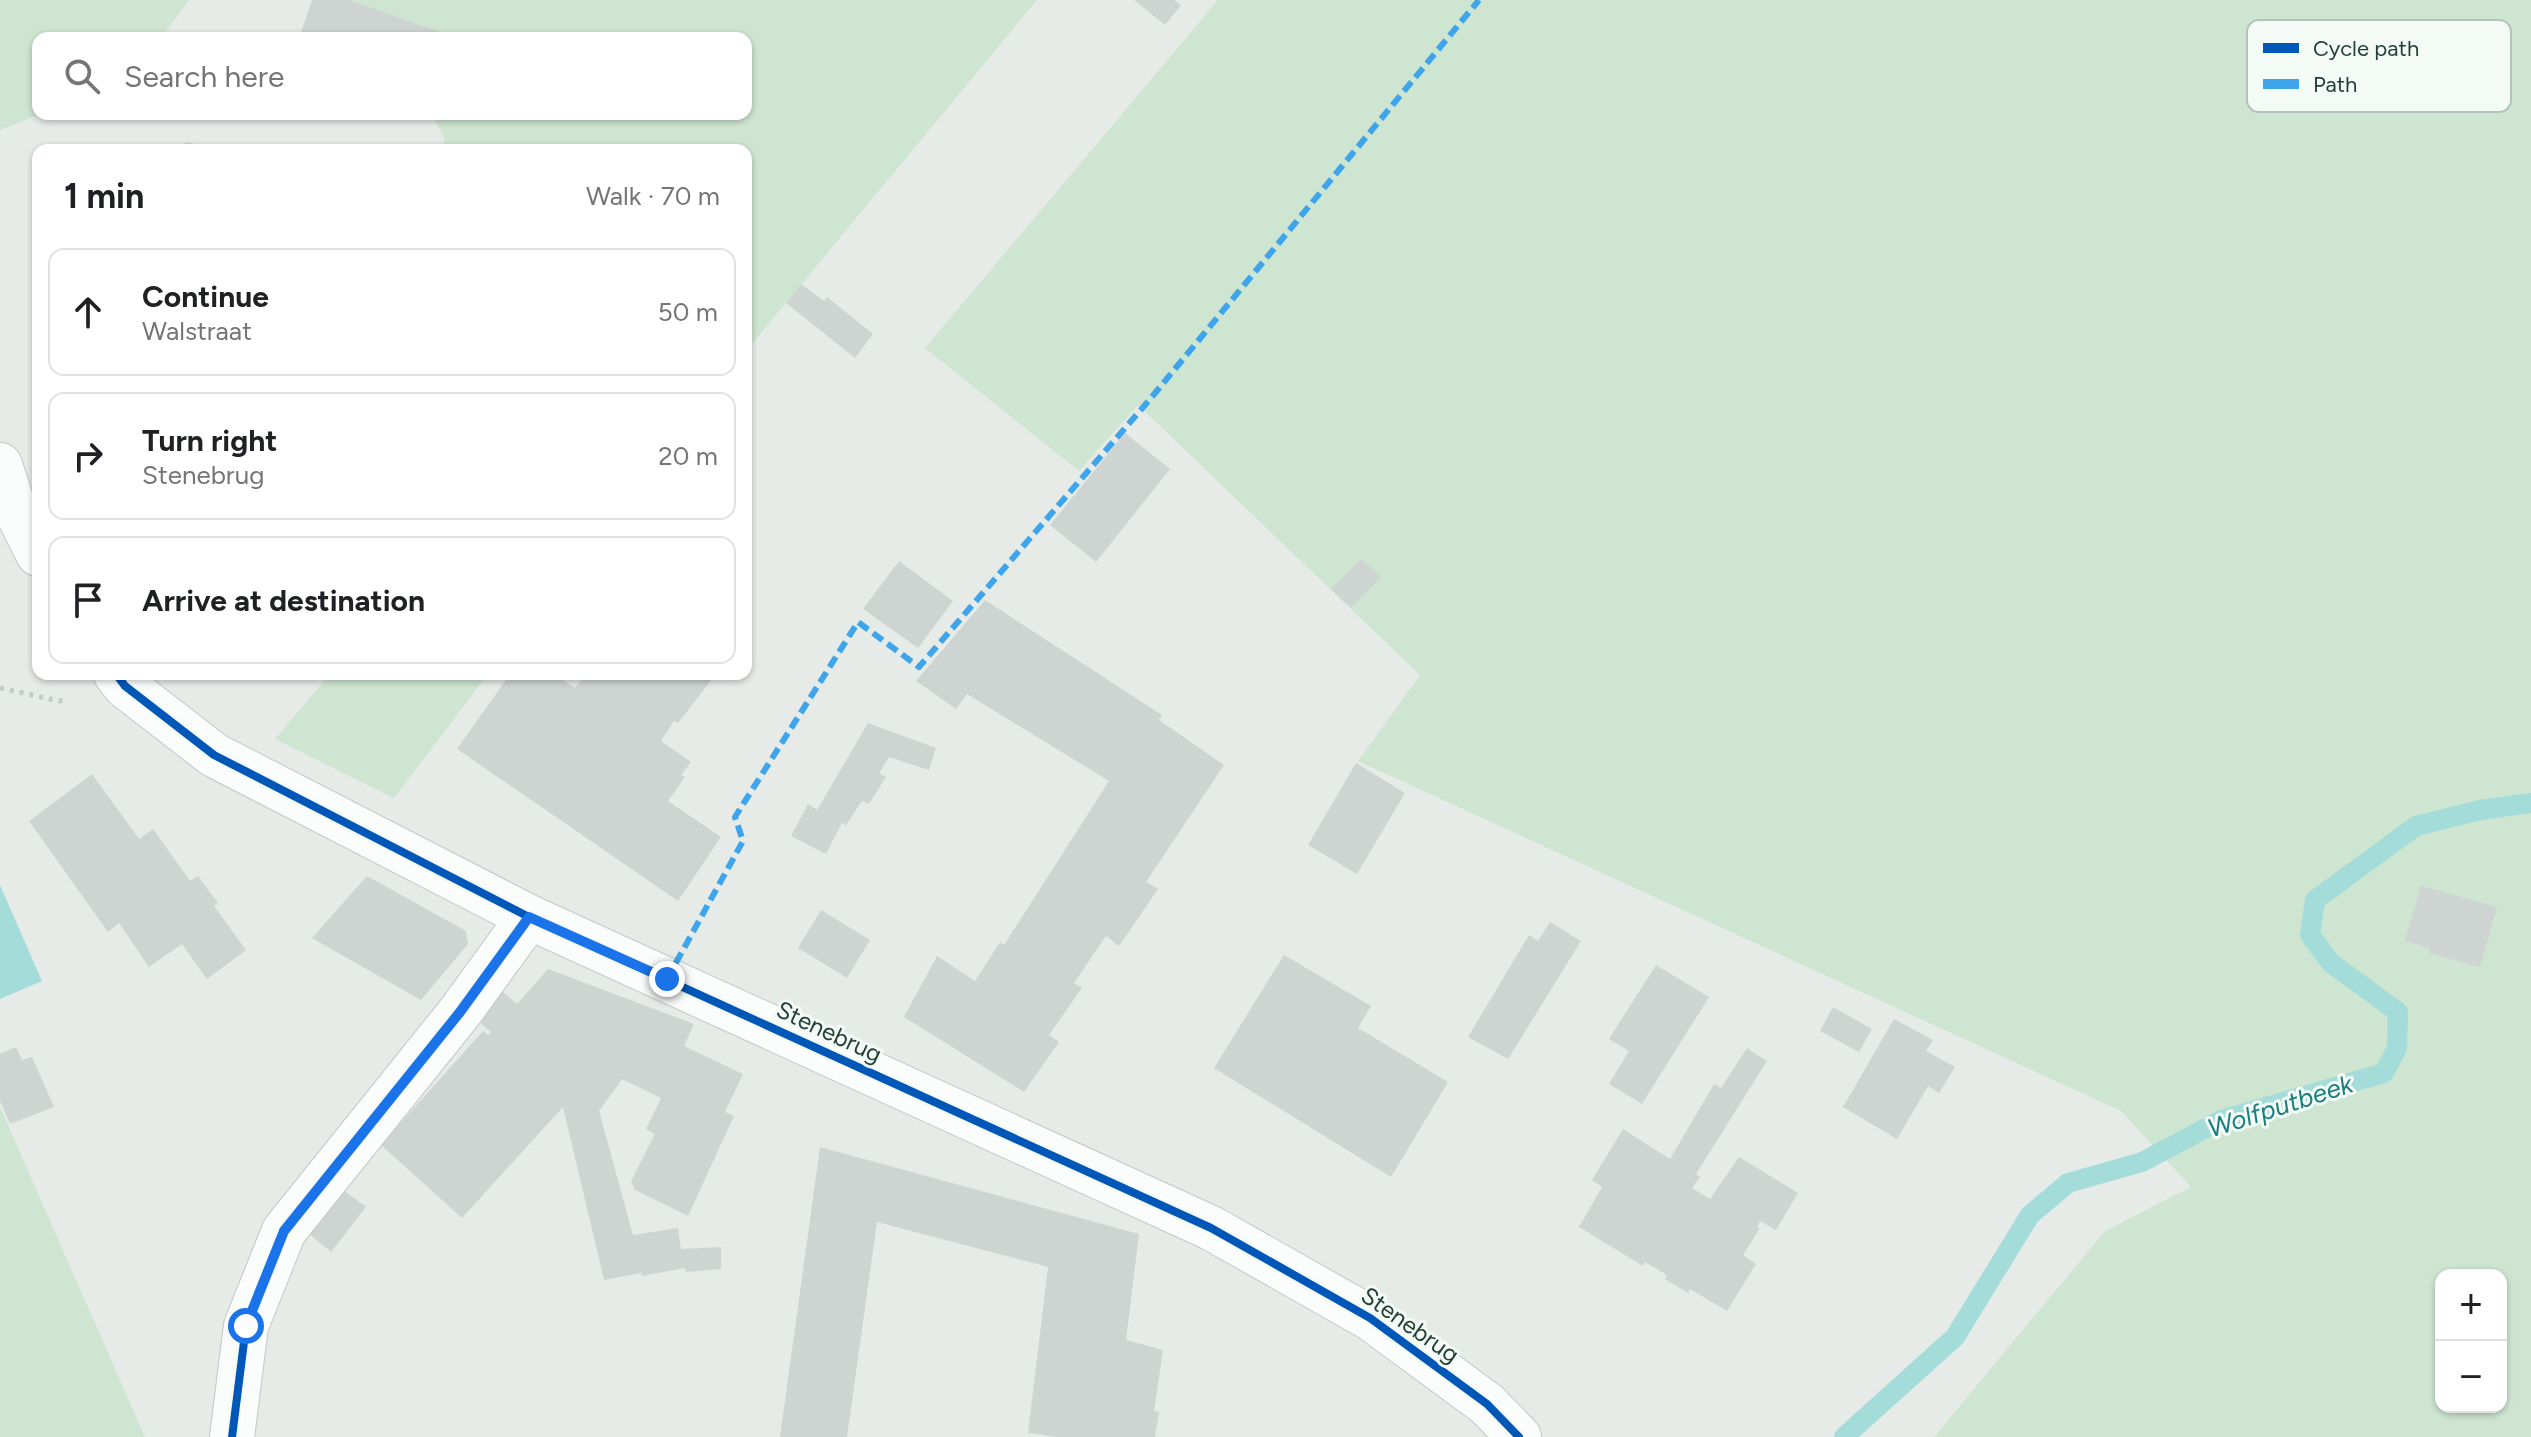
<!DOCTYPE html>
<html lang="en">
<head>
<meta charset="utf-8">
<style>
  body { margin:0; font-family:Figtree,sans-serif; background:#f2f2f2; color:#202124 }
  .controls { position:absolute; right:24px; bottom:24px; display:grid; overflow:hidden; border-radius:16px; box-shadow:0 2px 6px #0004 }
  .controls button { width:72px; height:72px; display:grid; place-items:center; padding:0; border:0; border-bottom:2px solid #e0e0e0; background:#fff; color:#202124; font:40px sans-serif }
  .stop { position:absolute; width:24px; height:24px; margin:-18px; border:6px solid #1a73e8; border-radius:50%; background:#fff }
  .stop.end { background:#1a73e8; border-color:#fff; box-shadow:0 2px 8px #0008 }
  .list { margin:0; padding:0; list-style:none }
  h2 { display:flex; justify-content:space-between; align-items:center; height:104px; margin:0; padding:0 32px; font-size:34px }
  h2 small { font-size:26px; font-weight:400; color:#757577 }
  .list li { display:grid; grid-template-columns:52px 1fr auto; gap:24px; align-items:center; box-sizing:border-box; height:128px; margin:0 16px 16px; padding:0 16px; border:2px solid #e0e0e0; border-radius:16px }
  .list b { display:block; font-size:30px; white-space:nowrap }
  .list p { margin:0; font-size:26px; white-space:nowrap; color:#757577 }
  .list em { font-size:26px; font-style:normal; color:#757577 }
  .icon { flex:none; width:44px; height:44px; fill:none; stroke:currentColor; stroke-width:2; stroke-linecap:round; stroke-linejoin:round }
  .map { position:relative; flex:none; width:2531px; height:1437px; overflow:hidden }
  .search { position:absolute; background:#fff; box-shadow:0 2px 6px #0004; left:32px; top:32px; width:720px; height:88px; display:flex; align-items:center; gap:20px; box-sizing:border-box; padding:0 28px; border-radius:16px; color:#757577; font-size:30px }
  .panel { position:absolute; background:#fff; box-shadow:0 2px 6px #0004; left:32px; top:144px; width:720px; height:536px; border-radius:16px }
  .map>svg:first-child { display:block }
</style>
</head>
<body>
<div class="map">
<svg width="2531" height="1437" viewBox="0 0 2531 1437">
  <rect width="100%" height="100%" fill="#e6ebe8"/>
  <path fill="#cee5d1" fill-rule="evenodd" d="M 0,0 L 189,0 L 161,38 L 38,38 L 38,114 L 41,114 L 0,130 Z
    M 349,0 L 1037,0 L 746,351 L 746,150 L 441,150 L 445,139 L 432,114 L 746,114 L 746,38 L 456,38 Z
    M 1218,0 L 2531,0 L 2531,1437 L 1934,1437 L 2105,1231 L 2191,1187 L 2121,1111 L 1358,761 L 1420,675 L 1138,405 L 1079,471 L 925,348 ZM 2441,1275 L 2501,1275 L 2501,1407 L 2441,1407 Z
    M 330,674 L 488,674 L 394,798 L 275,739 Z
    M 0,1107 L 145,1437 L 0,1437 Z"/>
  <path fill="#a4dcda" d="M 0,885 L 42,981 L 0,999 Z"/>
  <g fill="none" stroke-linecap="round" stroke-linejoin="round">
    <path stroke="#a4dcda" stroke-width="20" d="M 1844,1437 L 1955,1337 L 2030,1215 L 2068,1183 L 2142,1162 L 2221,1120 L 2384,1073 L 2397,1048 L 2398,1012 L 2331,963 L 2310,935 L 2315,900 L 2416,826 L 2480,810 L 2531,803"/>
  </g>
  <path fill="#ced4d1" d="M 312,0 L 349,0 L 458,38 L 299,38 Z
    M 1134,0 L 1174,0 L 1181,5 L 1165,25 Z
    M 185,142 L 221,149 L 221,150 L 184,150 Z
    M 801,284 L 824,301 L 827,297 L 873,334 L 855,358 L 786,303 Z
    M 1125,433 L 1170,469 L 1096,562 L 1050,525 Z
    M 1361,559 L 1381,577 L 1351,608 L 1331,589 Z
    M 899,561 L 953,601 L 918,648 L 863,609 Z
    M 985,600 L 1162,715 L 1159,720 L 1224,765 L 1146,882 L 1158,889 L 1119,946 L 1106,936 L 1074,983 L 1082,988 L 1049,1035 L 1059,1042 L 1024,1092 L 904,1017 L 937,956 L 975,981 L 1000,942 L 1004,945 L 1109,781 L 967,694 L 956,709 L 916,681 Z
    M 510,674 L 554,674 L 575,688 L 586,674 L 602,674 L 605,677 L 608,674 L 716,674 L 678,723 L 674,721 L 661,741 L 691,762 L 681,775 L 685,777 L 668,801 L 721,837 L 678,901 L 457,749 Z
    M 868,723 L 936,748 L 929,770 L 889,757 L 879,773 L 886,777 L 869,804 L 862,801 L 846,825 L 842,823 L 826,854 L 791,836 L 808,804 L 817,810 Z
    M 1356,763 L 1405,793 L 1357,874 L 1308,845 Z
    M 92,774 L 139,839 L 153,829 L 190,881 L 198,876 L 218,903 L 214,906 L 246,950 L 207,979 L 182,944 L 149,967 L 119,923 L 108,932 L 29,821 Z
    M 367,876 L 466,931 L 468,944 L 421,1000 L 312,938 Z
    M 2421,886 L 2497,907 L 2480,967 L 2429,953 L 2430,948 L 2405,941 Z
    M 821,910 L 870,940 L 847,978 L 798,948 Z
    M 1550,922 L 1581,941 L 1508,1059 L 1468,1037 L 1529,935 L 1538,941 Z
    M 1284,955 L 1371,1006 L 1358,1028 L 1448,1082 L 1391,1177 L 1214,1068 Z
    M 1656,965 L 1709,997 L 1642,1104 L 1609,1084 L 1629,1051 L 1609,1039 Z
    M 548,969 L 694,1024 L 684,1046 L 743,1074 L 725,1112 L 734,1116 L 688,1216 L 635,1190 L 631,1181 L 655,1134 L 646,1129 L 661,1098 L 622,1079 L 599,1111 L 633,1235 L 678,1228 L 681,1249 L 721,1247 L 721,1269 L 686,1272 L 685,1268 L 642,1276 L 641,1273 L 604,1280 L 563,1107 L 462,1218 L 381,1145 L 483,1031 L 488,1035 L 491,1032 L 471,1015 L 498,988 L 517,1004 Z
    M 1833,1007 L 1872,1029 L 1859,1052 L 1820,1031 Z
    M 1894,1019 L 1933,1040 L 1926,1051 L 1955,1067 L 1939,1093 L 1928,1086 L 1897,1139 L 1843,1107 Z
    M 16,1047 L 22,1060 L 32,1057 L 54,1107 L 10,1124 L 0,1101 L 0,1054 Z
    M 1747,1048 L 1767,1061 L 1696,1174 L 1700,1177 L 1692,1188 L 1710,1199 L 1739,1157 L 1798,1193 L 1776,1230 L 1760,1221 L 1757,1227 L 1760,1228 L 1743,1255 L 1756,1264 L 1727,1311 L 1690,1289 L 1688,1293 L 1665,1279 L 1667,1275 L 1645,1262 L 1643,1266 L 1579,1227 L 1602,1187 L 1592,1180 L 1623,1129 L 1670,1159 L 1714,1084 L 1721,1088 Z
    M 820,1147 L 1139,1234 L 1126,1340 L 1163,1350 L 1154,1411 L 1159,1412 L 1155,1437 L 1057,1437 L 1028,1433 L 1048,1267 L 877,1222 L 847,1437 L 780,1437 Z
    M 334,1183 L 366,1207 L 331,1252 L 301,1227 Z"/>
  <g fill="none" stroke-linecap="round" stroke-linejoin="round">
    <g stroke="#c3c8c5" stroke-width="46">
      <path id="minor" d="M 0,465 L 12,502 L 38,554
        M 116,674 L 125,686 L 214,755 L 529,917 L 1211,1228 L 1370,1318 L 1487,1404 L 1519,1437
        M 232,1437 L 246,1326 L 284,1231 L 460,1012 L 529,917"/>
    </g>
    <path stroke="#c2cbc6" stroke-width="5" stroke-dasharray="4 6" stroke-linecap="butt" d="M 0,688 L 59,701 L 66,700"/>
    <use href="#minor" stroke="#fbfcfc" stroke-width="44"/>
    <path stroke="#3ea4eb" stroke-width="6" stroke-dasharray="12 6" stroke-linecap="butt" d="M 667,979 L 743,841 L 735,817 L 858,622 L 919,667 L 1151,398 L 1479,0"/>
    <g stroke="#f4faf6" stroke-width="13">
      <path id="cycleway" d="M 116,674 L 125,686 L 214,755 L 529,917 L 1211,1228 L 1370,1318 L 1487,1404 L 1519,1437
        M 232,1437 L 246,1326 L 284,1231 L 460,1012 L 529,917"/>
    </g>
    <use href="#cycleway" stroke="#0057b8" stroke-width="8"/>
  </g>
  <g fill="none" stroke-linecap="round" stroke-linejoin="round">
    <path stroke="#1a73e8" stroke-width="10" d="M 246,1326 L 284,1231 L 460,1012 L 529,917 L 667,979"/>
  </g>
  <g text-anchor="middle" stroke-width="6" stroke-linejoin="round" paint-order="stroke">
    <g font-size="24" fill="#224033" stroke="#f4faf6">
      <text transform="translate(829 1032) rotate(25)" y="8">Stenebrug</text>
      <text transform="translate(1410 1325) rotate(35)" y="8">Stenebrug</text>
    </g>
    <g font-size="26" font-style="italic" fill="#187f80" stroke="#f4faf6">
      <text transform="translate(2280 1106) rotate(-18)" y="9">Wolfputbeek</text>
    </g>
  </g>
  <rect x="2247" y="20" width="264" height="92" rx="12" fill="#f4faf6" stroke="#b5c2bc" stroke-width="2"/>
  <rect x="2263" y="43" width="36" height="10" fill="#0057b8"/>
  <rect x="2263" y="79" width="36" height="10" fill="#3ea4eb"/>
  <g font-size="22" fill="#224033">
    <text x="2313" y="56">Cycle path</text>
    <text x="2313" y="92">Path</text>
  </g>
</svg>
<div class="controls">
<button>+</button>
<button>−</button>
</div>
<div class="stop" style="left:246px;top:1326px"></div>
<div class="stop end" style="left:667px;top:979px"></div>
<div class="search"><svg class="icon" aria-label="search" viewBox="0 0 24 24"><circle cx="10" cy="10" r="6"/><path d="M15 15l6 6"/></svg>Search here</div>
<section class="panel">
<h2>1 min<small>Walk · 70 m</small></h2>
<ul class="list">
<li><svg class="icon" aria-label="ahead" viewBox="0 0 24 24"><path d="M12 20V5M6 11l6-6 6 6"/></svg><div><b>Continue</b><p>Walstraat</p></div><em>50 m</em></li>
<li><svg class="icon" aria-label="right" viewBox="0 0 24 24"><path d="M7 20v-9h11M14 6l5 5-5 5"/></svg><div><b>Turn right</b><p>Stenebrug</p></div><em>20 m</em></li>
<li><svg class="icon" aria-label="arrive" viewBox="0 0 24 24"><path d="M6 21V4h12l-3 4 3 4H6"/></svg><div><b>Arrive at destination</b></div></li>
</ul>
</section>
</div>
</body>
</html>
